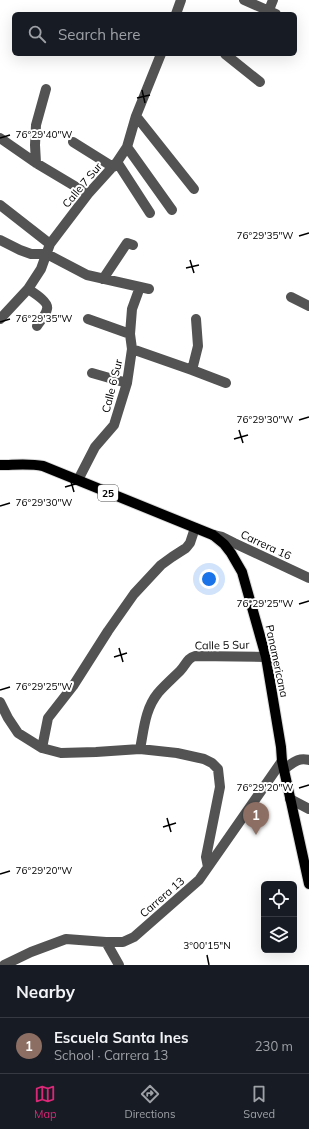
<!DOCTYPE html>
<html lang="en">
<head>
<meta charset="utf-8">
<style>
  body { margin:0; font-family:Mulish,sans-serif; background:#20242c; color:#f1f3f6 }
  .controls { position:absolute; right:12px; bottom:12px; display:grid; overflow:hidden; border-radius:6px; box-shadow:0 4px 16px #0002 }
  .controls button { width:36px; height:36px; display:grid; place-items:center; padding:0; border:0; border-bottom:1px solid #363941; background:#171b24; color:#f1f3f6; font:20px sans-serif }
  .you { position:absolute; left:209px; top:579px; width:14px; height:14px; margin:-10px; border:3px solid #fff; border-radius:50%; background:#1a73e8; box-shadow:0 0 0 6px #1a73e833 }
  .badge { display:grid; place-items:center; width:26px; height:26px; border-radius:50%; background:#db2777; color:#fff; font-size:13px; font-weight:700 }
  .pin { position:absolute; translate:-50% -33px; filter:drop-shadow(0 1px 2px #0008) }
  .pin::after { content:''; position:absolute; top:21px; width:14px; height:12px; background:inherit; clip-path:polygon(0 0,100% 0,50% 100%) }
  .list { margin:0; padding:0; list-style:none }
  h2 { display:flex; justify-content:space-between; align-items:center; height:52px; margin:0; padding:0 16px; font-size:17px }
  h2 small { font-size:13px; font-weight:400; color:#9ea1a6 }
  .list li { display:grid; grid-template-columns:26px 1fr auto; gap:12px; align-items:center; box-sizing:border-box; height:56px; padding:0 16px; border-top:1px solid #363941 }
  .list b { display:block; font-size:15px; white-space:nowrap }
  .list p { margin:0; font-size:13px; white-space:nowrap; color:#9ea1a6 }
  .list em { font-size:13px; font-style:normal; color:#9ea1a6 }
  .icon { flex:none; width:22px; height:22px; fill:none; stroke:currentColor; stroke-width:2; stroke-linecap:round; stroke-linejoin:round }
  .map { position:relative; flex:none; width:309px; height:965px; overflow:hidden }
  .search { position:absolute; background:#171b24; box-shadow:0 4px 16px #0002; left:12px; right:12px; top:12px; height:44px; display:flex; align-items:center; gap:10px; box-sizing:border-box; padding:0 14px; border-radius:6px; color:#9ea1a6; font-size:15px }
  .sheet { height:108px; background:#171b24 }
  nav { display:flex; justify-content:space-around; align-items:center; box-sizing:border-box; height:56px; border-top:1px solid #363941; background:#171b24; font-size:11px; color:#9ea1a6 }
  nav a { display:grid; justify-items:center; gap:2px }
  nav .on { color:#db2777 }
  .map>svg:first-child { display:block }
</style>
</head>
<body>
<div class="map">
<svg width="309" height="965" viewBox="0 0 309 965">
  <rect width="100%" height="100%" fill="#fff"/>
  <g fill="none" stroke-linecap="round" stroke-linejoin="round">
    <g stroke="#dbdbdb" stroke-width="12">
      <path id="major" d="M 0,465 C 14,465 29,463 43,466 L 213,535 L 224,544 L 231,553 L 242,572 L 266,657 L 281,747 L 282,761 L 309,884"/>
    </g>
    <path stroke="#535353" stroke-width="10" d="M 244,0 L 276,14
      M 269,10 L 273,0
      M 176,14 L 181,0
      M 225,54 L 260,82
      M 136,116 L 194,189
      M 0,138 L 36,163 L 88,194
      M 73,142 L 113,167
      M 127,147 L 172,210
      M 117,162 L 150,213
      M 36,163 L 35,145 L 36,125 L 46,89
      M 0,205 L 50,244
      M 0,240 L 20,250 L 31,254 L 47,254 L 87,275 L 149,289
      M 103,279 L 127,243 L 133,245
      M 28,289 C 34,293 49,302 47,309 C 46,315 40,321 37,326
      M 291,297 L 309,306
      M 0,319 L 28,289 L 41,269 L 50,244 L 88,194 L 117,162 L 127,147 L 136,116 L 161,54
      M 88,319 L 130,334
      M 132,349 L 192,370 L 226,383
      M 192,370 L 198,346 L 196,319
      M 92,373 L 127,383
      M 78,480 L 95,447 L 114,425 L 127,383 L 132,349 L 130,334 L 132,309 L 140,287
      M 213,535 L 222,537 L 234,543 L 309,578
      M 0,702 L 8,718 L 18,733 L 42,748 L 61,753 L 96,752 L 140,749 L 177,753 L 204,759 L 212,763 L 218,769 L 220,787 L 206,857 L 208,867
      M 42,748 L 48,718 L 73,686 L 108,631 L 134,594 L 161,565 L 172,557 L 186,548 L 190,543 L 195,528
      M 140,749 C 144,729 145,709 158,693 C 165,685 173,678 180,671 C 186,665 187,658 195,656 L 266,657
      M 284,769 C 293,763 298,757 309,760
      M 290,799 L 309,809
      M 106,942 L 119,965
      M 4,965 L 31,952 L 66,939 L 106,942 L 123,942 L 134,937 L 199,880 L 282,761"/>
    <use href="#major" stroke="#000" stroke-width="10"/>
  </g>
  <path fill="none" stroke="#000" stroke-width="1.5" d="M 142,90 L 145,103M 137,98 L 150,95M 0,138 L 10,135M 299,236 L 309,233M 190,260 L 194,273M 186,268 L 199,265M 0,322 L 10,319M 299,420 L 309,417M 239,430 L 243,443M 234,439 L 248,435M 70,478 L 74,492M 65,487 L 79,483M 0,506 L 10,503M 299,604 L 309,601M 119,648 L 123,662M 114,657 L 127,653M 0,690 L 10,687M 299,788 L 309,785M 167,818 L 171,832M 163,827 L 176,823M 0,874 L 10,871M 207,955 L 209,965"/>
  <g text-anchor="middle" stroke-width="4" stroke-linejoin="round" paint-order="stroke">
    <rect fill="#fff" stroke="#4c4c4c" stroke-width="1" x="98" y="485" width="20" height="16" rx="3"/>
    <g font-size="10" font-weight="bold" fill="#000">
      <text x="108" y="497">25</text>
    </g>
    <g font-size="11" fill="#000" stroke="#fff">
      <text transform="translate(82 185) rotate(-50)" y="4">Calle 7 Sur</text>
      <text transform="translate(112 386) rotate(-76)" y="4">Calle 6 Sur</text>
      <text transform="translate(266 545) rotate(25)" y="4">Carrera 16</text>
      <text transform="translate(222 645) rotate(-1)" y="4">Calle 5 Sur</text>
      <text transform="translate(277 661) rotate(78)" y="4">Panamericana</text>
      <text transform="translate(162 897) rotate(-41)" y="4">Carrera 13</text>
    </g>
  </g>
  <g font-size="10" text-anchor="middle" fill="#000" stroke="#fff" stroke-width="4" stroke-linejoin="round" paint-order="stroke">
    <text x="44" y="138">76°29'40"W</text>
    <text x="265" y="239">76°29'35"W</text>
    <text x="44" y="322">76°29'35"W</text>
    <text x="265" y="423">76°29'30"W</text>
    <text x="44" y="506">76°29'30"W</text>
    <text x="265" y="607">76°29'25"W</text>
    <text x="44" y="690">76°29'25"W</text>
    <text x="265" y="791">76°29'20"W</text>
    <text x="44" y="874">76°29'20"W</text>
    <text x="207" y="949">3°00'15"N</text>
  </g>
</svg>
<div class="controls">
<button><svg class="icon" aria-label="locate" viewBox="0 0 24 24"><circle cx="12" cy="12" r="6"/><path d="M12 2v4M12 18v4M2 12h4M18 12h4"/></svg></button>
<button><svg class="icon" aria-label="layers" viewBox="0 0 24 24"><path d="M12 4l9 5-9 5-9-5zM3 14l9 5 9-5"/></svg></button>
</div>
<div class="you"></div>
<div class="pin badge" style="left:256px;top:835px;background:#8d6e63">1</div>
<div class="search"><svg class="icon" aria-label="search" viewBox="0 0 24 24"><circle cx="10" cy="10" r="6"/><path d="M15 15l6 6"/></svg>Search here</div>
</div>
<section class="sheet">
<h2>Nearby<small></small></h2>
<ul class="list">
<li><span class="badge" style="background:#8d6e63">1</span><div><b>Escuela Santa Ines</b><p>School · Carrera 13</p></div><em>230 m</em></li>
</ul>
</section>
<nav>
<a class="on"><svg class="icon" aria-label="map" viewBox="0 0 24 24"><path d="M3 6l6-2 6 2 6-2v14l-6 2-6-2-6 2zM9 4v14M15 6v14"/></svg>Map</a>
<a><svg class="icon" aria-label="directions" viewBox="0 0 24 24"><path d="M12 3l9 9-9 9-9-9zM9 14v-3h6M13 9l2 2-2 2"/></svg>Directions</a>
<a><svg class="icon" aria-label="saved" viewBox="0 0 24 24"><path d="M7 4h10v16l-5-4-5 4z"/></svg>Saved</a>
</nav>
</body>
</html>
